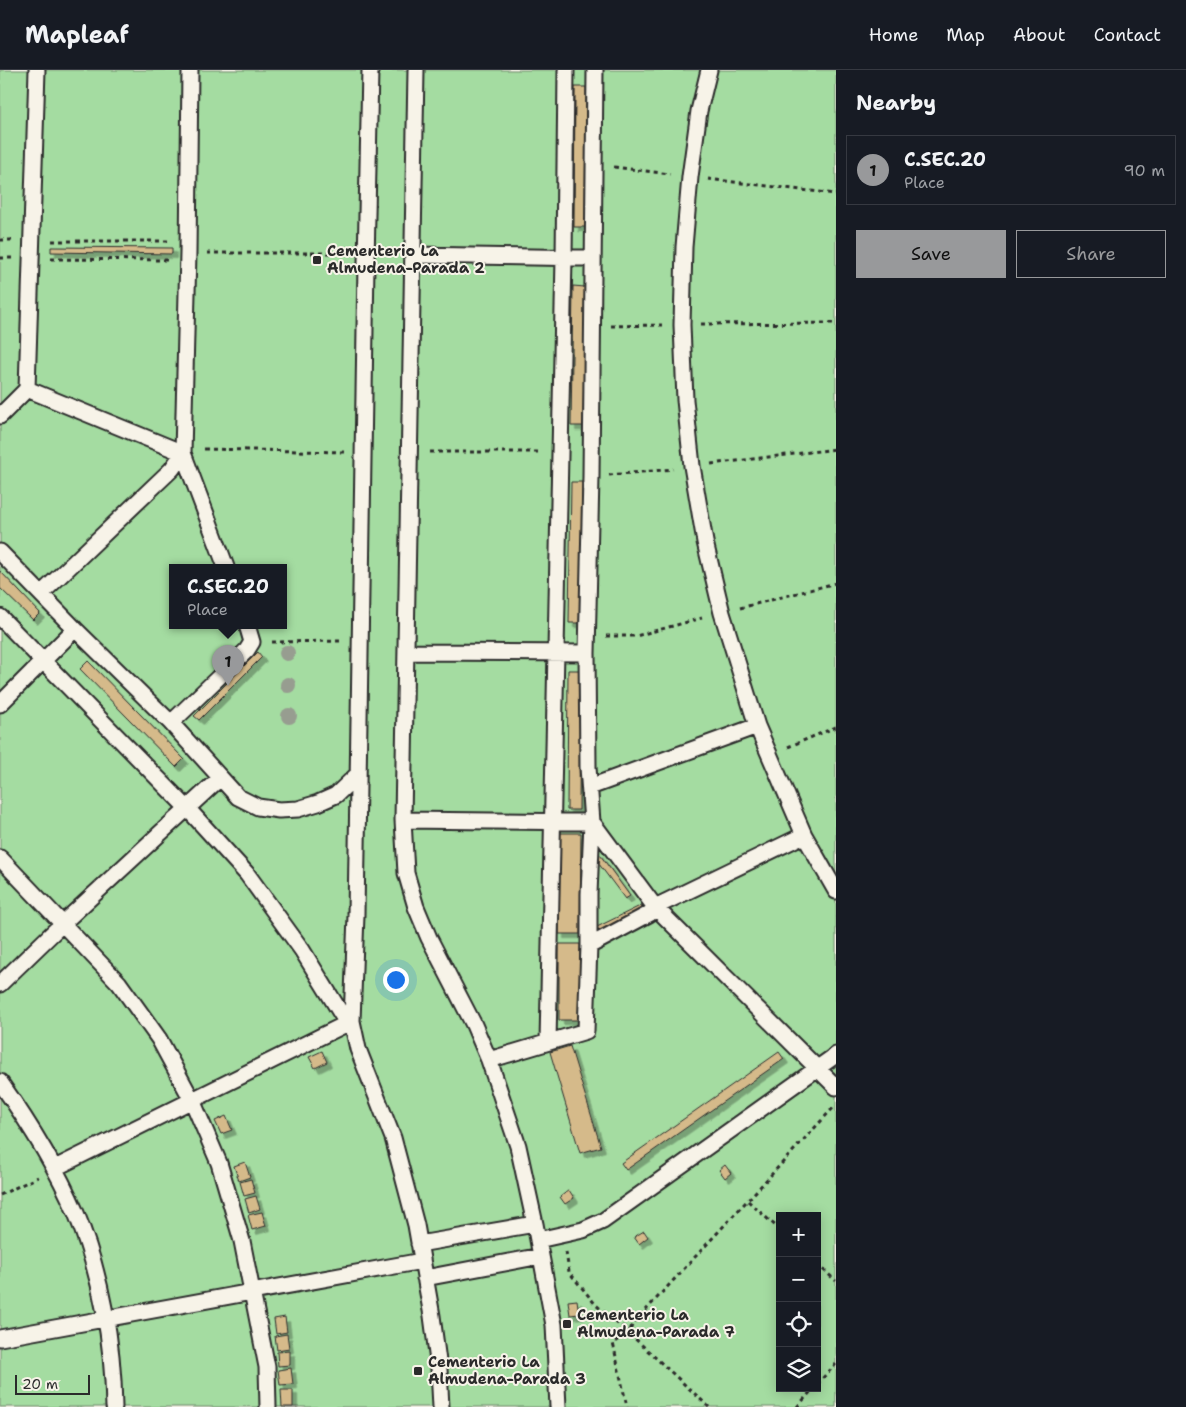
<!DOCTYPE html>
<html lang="en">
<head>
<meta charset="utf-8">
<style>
  body { margin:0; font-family:"Shantell Sans",sans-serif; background:#20242c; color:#f1f3f6 }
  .controls { position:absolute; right:15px; bottom:15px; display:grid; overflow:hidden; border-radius:0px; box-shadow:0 2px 12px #0003 }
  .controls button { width:45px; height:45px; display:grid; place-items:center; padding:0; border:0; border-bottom:1px solid #363941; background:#171b24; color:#f1f3f6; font:25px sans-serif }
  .scale { position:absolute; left:15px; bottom:12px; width:75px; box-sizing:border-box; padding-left:5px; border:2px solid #2b2b2b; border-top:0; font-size:14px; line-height:18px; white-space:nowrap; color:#2b2b2b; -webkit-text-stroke:4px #f7f3e8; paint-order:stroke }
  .you { position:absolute; left:395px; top:909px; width:18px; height:18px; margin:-12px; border:4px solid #fff; border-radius:50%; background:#1a73e8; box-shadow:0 0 0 8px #1a73e833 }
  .badge { display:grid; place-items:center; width:32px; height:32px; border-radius:50%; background:#98999b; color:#111; font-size:16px; font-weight:700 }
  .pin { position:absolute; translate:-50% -41px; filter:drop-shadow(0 1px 2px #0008) }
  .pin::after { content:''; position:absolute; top:26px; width:18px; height:15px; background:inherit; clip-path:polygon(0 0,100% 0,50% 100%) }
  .popup { position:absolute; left:169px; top:494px; width:118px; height:65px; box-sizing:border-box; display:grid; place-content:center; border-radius:0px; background:#171b24; filter:drop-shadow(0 1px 4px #0005); font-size:16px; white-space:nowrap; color:#9ea1a6 }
  .popup b { font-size:19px; color:#f1f3f6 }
  .popup::after { content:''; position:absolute; left:50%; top:100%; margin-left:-10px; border:10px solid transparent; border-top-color:#171b24 }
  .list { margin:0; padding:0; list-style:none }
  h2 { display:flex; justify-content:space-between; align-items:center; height:65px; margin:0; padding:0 20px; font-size:21px }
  h2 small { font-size:16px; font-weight:400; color:#9ea1a6 }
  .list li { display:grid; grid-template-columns:32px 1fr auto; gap:15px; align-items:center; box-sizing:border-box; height:70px; margin:0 10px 10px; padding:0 10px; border:1px solid #363941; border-radius:0px }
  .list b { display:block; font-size:19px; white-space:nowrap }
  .list p { margin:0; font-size:16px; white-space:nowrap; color:#9ea1a6 }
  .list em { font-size:16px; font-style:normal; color:#9ea1a6 }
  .actions { display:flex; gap:10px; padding:15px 20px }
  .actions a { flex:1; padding:11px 0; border:1px solid #98999b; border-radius:0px; text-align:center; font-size:18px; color:#98999b }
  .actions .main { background:#98999b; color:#111 }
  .icon { flex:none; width:28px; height:28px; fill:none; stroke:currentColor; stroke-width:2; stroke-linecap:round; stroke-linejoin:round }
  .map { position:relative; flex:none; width:836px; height:1337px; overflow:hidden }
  header { display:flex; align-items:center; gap:30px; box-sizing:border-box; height:70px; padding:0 25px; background:#171b24; border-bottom:1px solid #363941 }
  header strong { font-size:24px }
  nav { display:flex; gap:28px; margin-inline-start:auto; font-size:18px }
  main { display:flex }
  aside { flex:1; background:#171b24 }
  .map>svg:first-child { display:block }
</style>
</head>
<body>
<header>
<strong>Mapleaf</strong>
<nav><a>Home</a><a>Map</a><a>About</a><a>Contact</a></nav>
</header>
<main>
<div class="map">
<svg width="836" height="1337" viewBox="0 0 836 1337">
  <defs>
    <filter id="shadow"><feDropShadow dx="4.5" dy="4.5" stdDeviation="0" flood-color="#0004"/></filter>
  </defs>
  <rect width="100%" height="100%" fill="#f7f3e8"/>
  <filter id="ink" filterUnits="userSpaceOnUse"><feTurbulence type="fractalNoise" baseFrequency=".02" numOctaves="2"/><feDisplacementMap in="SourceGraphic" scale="10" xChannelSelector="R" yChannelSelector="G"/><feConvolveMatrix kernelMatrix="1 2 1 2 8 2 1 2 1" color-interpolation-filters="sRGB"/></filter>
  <g filter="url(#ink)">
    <path fill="#a4dca1" stroke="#688466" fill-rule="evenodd" d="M 0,0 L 836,0 L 836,1337 L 0,1337 ZM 173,497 L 283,497 L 283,555 L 173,555 ZM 780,1146 L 817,1146 L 817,1318 L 780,1318 Z"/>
    <path fill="#d5ba8a" stroke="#2b2b2b" filter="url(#shadow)" d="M 575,17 L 586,17 L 585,157 L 574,157 Z
      M 51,177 L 172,178 L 172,184 L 51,182 Z
      M 573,216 L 585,217 L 583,356 L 571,356 Z
      M 571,412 L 582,412 L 581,553 L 569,553 Z
      M 0,501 L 40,543 L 33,550 L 0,518 Z
      M 258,582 L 262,587 L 199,650 L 194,646 Z
      M 88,591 L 184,689 L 176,697 L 80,599 Z
      M 568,600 L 580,600 L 579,740 L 567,740 Z
      M 560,763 L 581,763 L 580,864 L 559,864 Z
      M 598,782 L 630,826 L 625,829 L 593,786 Z
      M 642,835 L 644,841 L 600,862 L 597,857 Z
      M 559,874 L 580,874 L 579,950 L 559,950 Z
      M 570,976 L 601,1077 L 580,1083 L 550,982 Z
      M 322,981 L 327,992 L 315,998 L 309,987 Z
      M 779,982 L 784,989 L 626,1100 L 621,1093 Z
      M 226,1046 L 232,1060 L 221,1064 L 215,1051 Z
      M 245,1092 L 250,1107 L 239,1111 L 234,1096 Z
      M 725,1095 L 731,1103 L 725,1108 L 719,1100 Z
      M 251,1109 L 255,1123 L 244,1126 L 240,1112 Z
      M 569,1120 L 574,1128 L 565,1134 L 560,1127 Z
      M 256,1126 L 260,1139 L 249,1143 L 245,1129 Z
      M 262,1142 L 266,1156 L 252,1160 L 248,1145 Z
      M 644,1161 L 648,1167 L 639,1174 L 634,1167 Z
      M 577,1230 L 579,1244 L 570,1245 L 568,1231 Z
      M 285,1247 L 287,1262 L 276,1264 L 274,1249 Z
      M 287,1264 L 289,1278 L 277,1280 L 275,1266 Z
      M 290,1281 L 290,1295 L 278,1296 L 277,1282 Z
      M 291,1298 L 293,1314 L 280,1315 L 278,1300 Z
      M 281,1320 L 293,1320 L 293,1337 L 282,1337 Z"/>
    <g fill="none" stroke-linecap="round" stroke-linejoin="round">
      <g stroke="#2b2b2b" stroke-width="19">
        <path id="service" d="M 370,0 L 366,193 L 356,845 L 352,951 L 358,979 L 393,1068 L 416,1155 L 432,1246 L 439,1299 L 441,1337
          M 416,0 L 403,750 L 406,803 L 416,837 L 429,868 L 474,955 L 489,990 L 518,1076 L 535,1154 L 554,1255 L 558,1337
          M 709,0 L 699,41 L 690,107 L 684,177 L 682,255 L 685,330 L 692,396 L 705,472 L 722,543 L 757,656 L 804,765 L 836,821
          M 413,185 L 593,188
          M 27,319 L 183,383 L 226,497
          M 0,346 L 27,319 L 37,0
          M 0,482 L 75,559 L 171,653 L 238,727 L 258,737 L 279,740 L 298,739 L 318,733 L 336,725 L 358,704
          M 42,523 L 172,399 L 183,383 L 188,183 L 190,0
          M 0,547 L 187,738 L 247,804 L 302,880 L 342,945 L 352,951
          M 406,582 L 587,583
          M 0,634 L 75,559
          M 171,653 L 247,580 L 252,572 L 247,555
          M 590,717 L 757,656
          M 403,750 L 592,752
          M 592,752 L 655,837 L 836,1017
          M 0,788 L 119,913 L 159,969 L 192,1030 L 219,1093 L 242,1171 L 267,1297 L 268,1337
          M 589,876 L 589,824 L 592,752 L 588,697 L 587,583 L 591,407 L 595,0
          M 0,914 L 63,853 L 220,708
          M 548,972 L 564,188 L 566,0
          M 489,990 L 586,961 L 589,876 L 649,844 L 655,837 L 804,765
          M 0,1012 C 29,1053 56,1096 76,1143 C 101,1203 113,1272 114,1337
          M 55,1098 L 352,951
          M 538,1170 L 583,1160 L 603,1151 L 836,985
          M 419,1174 L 535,1154
          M 425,1208 L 541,1186
          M 0,1268 L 422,1191"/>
      </g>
      <path stroke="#2b2b2b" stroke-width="3" stroke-dasharray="4 4" stroke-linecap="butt" d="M 614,97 L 670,104
        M 708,109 L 836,124
        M 0,170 L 13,170
        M 52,171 L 168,171
        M 207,183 L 348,183
        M 0,188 L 13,188
        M 51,189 L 168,190
        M 701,254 L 836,253
        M 611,256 L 662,255
        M 204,379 L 345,382
        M 430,382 L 541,382
        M 711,394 L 836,379
        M 609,405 L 673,399
        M 740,538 L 836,513
        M 606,566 L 636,566 L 702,548
        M 272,572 L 341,571
        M 788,677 L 836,657
        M 0,1125 L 38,1107
        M 748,1131 L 780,1160
        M 566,1182 L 569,1202 L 596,1235 L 618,1254 L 630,1261 L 613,1273 L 627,1337
        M 817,1194 L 836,1211
        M 817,1314 L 836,1294
        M 709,1337 L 632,1266 L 630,1261 L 632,1255 L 834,1037
        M 797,1337 L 814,1318"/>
      <use href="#service" stroke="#f7f3e8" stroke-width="15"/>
    </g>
    <g fill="#979d90">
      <circle cx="287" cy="583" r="8"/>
      <circle cx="288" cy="615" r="8"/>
      <circle cx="289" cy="646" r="8"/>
    </g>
  </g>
  <g fill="#2b2b2b" stroke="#f7f3e8" stroke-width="2">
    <rect x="312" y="185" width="10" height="10" rx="2.5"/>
    <rect x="562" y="1249" width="10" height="10" rx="2.5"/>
    <rect x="413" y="1296" width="10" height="10" rx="2.5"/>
  </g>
  <g text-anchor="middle" stroke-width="4" stroke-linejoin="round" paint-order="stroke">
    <g font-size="15" font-weight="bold" fill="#2b2b2b" stroke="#f7f3e8" text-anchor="start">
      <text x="327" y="186">Cementerio La<tspan x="327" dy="17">Almudena-Parada 2</tspan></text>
      <text x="577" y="1250">Cementerio La<tspan x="577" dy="17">Almudena-Parada 7</tspan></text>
      <text x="428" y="1297">Cementerio La<tspan x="428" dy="17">Almudena-Parada 3</tspan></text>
    </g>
  </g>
</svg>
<div class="controls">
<button>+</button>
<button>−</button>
<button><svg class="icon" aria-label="locate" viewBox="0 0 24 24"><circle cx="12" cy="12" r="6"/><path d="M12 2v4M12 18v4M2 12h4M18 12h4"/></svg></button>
<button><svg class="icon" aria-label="layers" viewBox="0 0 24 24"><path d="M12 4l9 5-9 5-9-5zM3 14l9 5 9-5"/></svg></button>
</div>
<div class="scale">20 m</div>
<div class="you"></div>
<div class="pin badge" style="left:228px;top:616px">1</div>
<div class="popup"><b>C.SEC.20</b>Place</div>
</div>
<aside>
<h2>Nearby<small></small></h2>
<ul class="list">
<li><span class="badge">1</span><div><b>C.SEC.20</b><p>Place</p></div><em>90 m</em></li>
</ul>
<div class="actions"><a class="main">Save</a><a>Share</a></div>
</aside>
</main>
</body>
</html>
